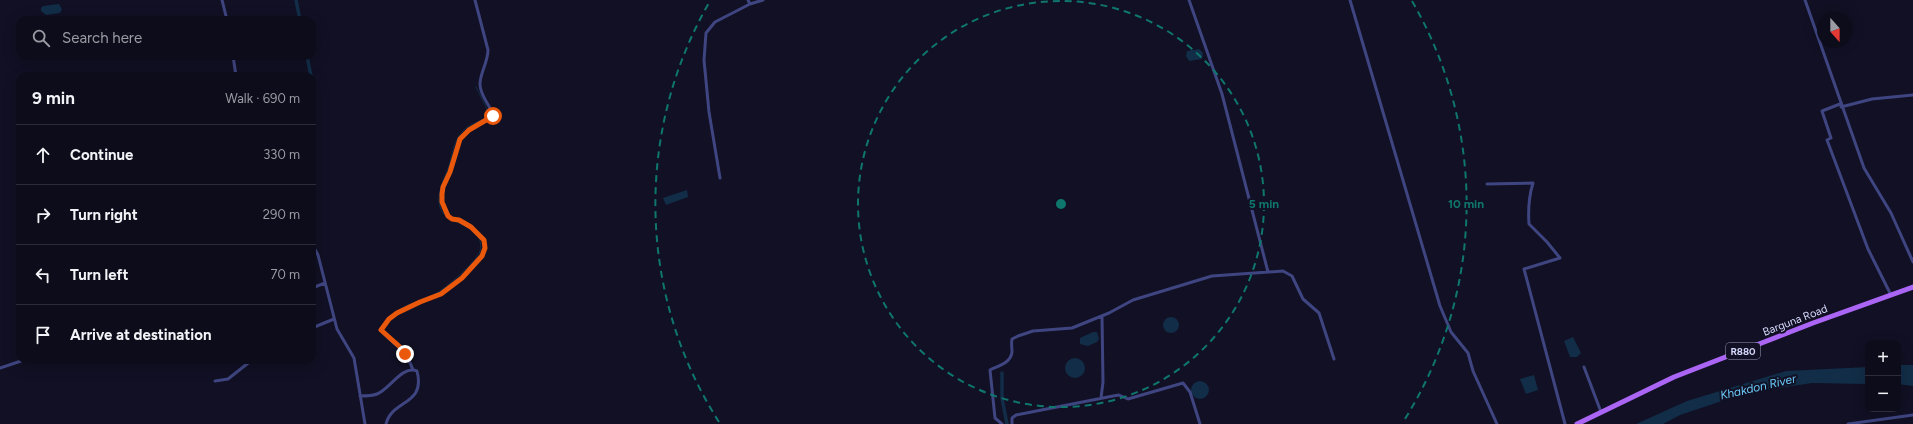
<!DOCTYPE html>
<html lang="en">
<head>
<meta charset="utf-8">
<style>
  body { margin:0; font-family:Figtree,sans-serif; background:#161524; color:#f1f3f6 }
  .controls { position:absolute; right:12px; bottom:12px; display:grid; overflow:hidden; border-radius:8px; box-shadow:0 4px 16px #0002 }
  .controls button { width:36px; height:36px; display:grid; place-items:center; padding:0; border:0; border-bottom:1px solid #2d2c3a; background:#0d0c1b; color:#f1f3f6; font:20px sans-serif }
  .compass { position:absolute; left:1817px; top:12px; width:36px; height:36px; border-radius:50%; background:#0d0c1b; box-shadow:0 4px 16px #0002; rotate:159deg }
  .stop { position:absolute; width:12px; height:12px; margin:-9px; border:3px solid #ea580c; border-radius:50%; background:#fff }
  .stop.end { background:#ea580c; border-color:#fff; box-shadow:0 1px 4px #0008 }
  .list { margin:0; padding:0; list-style:none }
  h2 { display:flex; justify-content:space-between; align-items:center; height:52px; margin:0; padding:0 16px; font-size:17px }
  h2 small { font-size:13px; font-weight:400; color:#9a9ba3 }
  .list li { display:grid; grid-template-columns:26px 1fr auto; gap:12px; align-items:center; box-sizing:border-box; height:60px; padding:0 16px; border-top:1px solid #2d2c3a }
  .list b { display:block; font-size:15px; white-space:nowrap }
  .list em { font-size:13px; font-style:normal; color:#9a9ba3 }
  .icon { flex:none; width:22px; height:22px; fill:none; stroke:currentColor; stroke-width:2; stroke-linecap:round; stroke-linejoin:round }
  .map { position:relative; flex:none; width:1913px; height:424px; overflow:hidden }
  .search { position:absolute; background:#0d0c1b; box-shadow:0 4px 16px #0002; left:16px; top:16px; width:300px; height:44px; display:flex; align-items:center; gap:10px; box-sizing:border-box; padding:0 14px; border-radius:12px; color:#9a9ba3; font-size:15px }
  .panel { position:absolute; background:#0d0c1b; box-shadow:0 4px 16px #0002; left:16px; top:72px; width:300px; height:292px; border-radius:12px }
  .map>svg:first-child { display:block }
</style>
</head>
<body>
<div class="map">
<svg width="1913" height="424" viewBox="0 0 1913 424">
  <rect width="100%" height="100%" fill="#111024"/>
  <path fill="#122d47" d="M 59,4 L 62,9 L 60,13 L 46,15 L 41,11 L 41,8 L 43,6 Z
    M 1199,49 L 1203,53 L 1202,59 L 1189,61 L 1186,56 L 1187,51 Z
    M 687,190 L 688,197 L 666,205 L 663,198 Z
    M1163 325a8 8 0 1 1 16 0a8 8 0 1 1-16 0Z
    M 1093,332 L 1097,332 L 1099,339 L 1097,342 L 1088,346 L 1080,344 L 1080,338 Z
    M 1573,337 L 1581,353 L 1577,357 L 1570,357 L 1564,341 Z
    M1065 368a10 10 0 1 1 20 0a10 10 0 1 1-20 0Z
    M 1898,365 L 1913,365 L 1913,386 L 1898,384 Z
    M 1868,367 L 1868,384 L 1812,383 L 1746,393 L 1680,415 L 1663,424 L 1636,424 L 1687,401 L 1786,371 Z
    M 1534,375 L 1538,390 L 1526,394 L 1520,379 Z
    M1191 390a9 9 0 1 1 18 0a9 9 0 1 1-18 0Z"/>
  <g fill="none" stroke-linecap="round" stroke-linejoin="round">
    <path stroke="#122d47" stroke-width="1" d="M 450,219 C 429,207 443,182 449,166 C 453,154 453,142 462,132 C 470,122 485,122 489,113 L 476,87
      M 453,220 L 471,229 L 475,234
      M 391,316 C 403,304 420,302 435,294 C 446,288 471,266 478,255 C 482,250 481,243 479,238
      M 383,334 L 380,331 L 386,321"/>
    <path stroke="#122d47" stroke-width="3.5" d="M 296,0 L 300,20
      M 307,56 L 311,76
      M 1002,373 L 1002,398 L 1007,424"/>
    <path stroke="#3f4580" stroke-width="3" d="M 222,0 L 227,20
      M 748,0 L 750,4 L 763,0
      M 1189,0 L 1222,94 L 1268,272
      M 1350,0 L 1440,306 L 1451,332 L 1468,353 L 1473,371 L 1497,424
      M 1805,0 L 1864,168 L 1891,213 L 1913,262
      M 233,56 L 236,76
      M 1840,104 L 1822,111 L 1831,138 L 1827,140 L 1868,249 L 1891,295
      M 1841,107 L 1872,99 L 1913,95
      M 720,178 L 709,112 L 704,60 L 706,33 L 715,22 L 750,4
      M 1487,184 L 1533,183 C 1529,196 1528,210 1529,224 L 1547,242 L 1560,258 L 1524,269 L 1565,424
      M 312,244 L 318,255 L 337,329 L 354,358 L 365,424
      M 312,288 L 325,283
      M 312,328 L 334,319
      M 1584,367 L 1601,412
      M 0,368 L 24,360
      M 413,370 C 405,347 394,346 381,330 L 389,319 L 397,313 L 420,302 L 441,294 L 462,278 L 482,256 L 485,248 L 483,240 L 471,227 L 459,220 L 452,219 L 449,216 L 442,202 L 442,194 L 443,187 L 450,172 L 460,139 L 469,130 L 493,116 C 491,105 480,97 480,84 C 480,73 488,62 488,50 L 475,0
      M 215,381 L 228,379 L 252,360
      M 360,396 C 365,396 372,396 377,394 C 390,389 402,365 417,371 C 426,406 392,399 386,424
      M 1101,398 L 1103,382 L 1102,316
      M 1002,424 L 995,418 L 990,370 C 998,366 1011,363 1012,352 C 1012,347 1011,344 1012,339 L 1018,336 L 1033,331 L 1072,328 L 1109,313 L 1133,300 L 1212,276 L 1283,271 L 1292,276 L 1303,299 L 1319,313 L 1334,359
      M 1012,424 L 1012,418 L 1016,415 L 1113,396 L 1119,395 L 1128,399 L 1183,383 L 1190,392 L 1200,424
      M 1848,424 L 1913,415"/>
    <path stroke="#ab65f4" stroke-width="5" d="M 1577,424 L 1674,377 L 1813,323 L 1913,287"/>
  </g>
  <g fill="none" stroke-linecap="round" stroke-linejoin="round">
    <path stroke="#ea580c" stroke-width="5" d="M 405,354 L 400,347 L 381,330 L 389,319 L 397,313 L 420,302 L 441,294 L 462,278 L 482,256 L 485,248 L 484,240 L 471,227 L 459,220 L 452,219 L 448,216 L 442,202 L 442,194 L 443,187 L 450,172 L 460,139 L 469,130 L 493,116"/>
  </g>
  <g fill="none" stroke="#0f766e" stroke-width="2" stroke-dasharray="7 5">
    <circle cx="1061" cy="204" r="203"/>
    <path d="M719 422A405 405 0 0 1 710 1M1412 1A405 405 0 0 1 1403 422"/>
  </g>
  <g text-anchor="middle" stroke-width="4" stroke-linejoin="round" paint-order="stroke">
    <rect fill="#111024" stroke="#9b9bbb" stroke-width="1" x="1726" y="343" width="34" height="16" rx="3"/>
    <g font-size="10" font-weight="bold" fill="#d6d7fc">
      <text x="1743" y="355">R880</text>
    </g>
    <g font-size="11" fill="#d6d7fc" stroke="#111024">
      <text transform="translate(1795 320) rotate(-21)" y="4">Barguna Road</text>
    </g>
    <g font-size="12" font-style="italic" fill="#6bc8f5" stroke="#111024">
      <text transform="translate(1758 387) rotate(-13)" y="4">Khakdon River</text>
    </g>
  </g>
  <circle cx="1061" cy="204" r="6" fill="#0f766e" stroke="#111024" stroke-width="2"/>
  <g font-size="12" text-anchor="middle" font-weight="bold" fill="#0f766e" stroke="#111024" stroke-width="4" stroke-linejoin="round" paint-order="stroke">
    <text x="1264" y="208">5 min</text>
    <text x="1466" y="208">10 min</text>
  </g>
</svg>
<div class="controls">
<button>+</button>
<button>−</button>
</div>
<svg class="compass" viewBox="-18 -18 36 36"><path d="M0-13l5 13h-10z" fill="#e53935"/><path d="M0 13l5-13h-10z" fill="#9a9ba3"/></svg>
<div class="stop" style="left:493px;top:116px"></div>
<div class="stop end" style="left:405px;top:354px"></div>
<div class="search"><svg class="icon" aria-label="search" viewBox="0 0 24 24"><circle cx="10" cy="10" r="6"/><path d="M15 15l6 6"/></svg>Search here</div>
<section class="panel">
<h2>9 min<small>Walk · 690 m</small></h2>
<ul class="list">
<li><svg class="icon" aria-label="ahead" viewBox="0 0 24 24"><path d="M12 20V5M6 11l6-6 6 6"/></svg><div><b>Continue</b></div><em>330 m</em></li>
<li><svg class="icon" aria-label="right" viewBox="0 0 24 24"><path d="M7 20v-9h11M14 6l5 5-5 5"/></svg><div><b>Turn right</b></div><em>290 m</em></li>
<li><svg class="icon" aria-label="left" viewBox="0 0 24 24"><path d="M17 20v-9H6M10 6l-5 5 5 5"/></svg><div><b>Turn left</b></div><em>70 m</em></li>
<li><svg class="icon" aria-label="arrive" viewBox="0 0 24 24"><path d="M6 21V4h12l-3 4 3 4H6"/></svg><div><b>Arrive at destination</b></div></li>
</ul>
</section>
</div>
</body>
</html>
